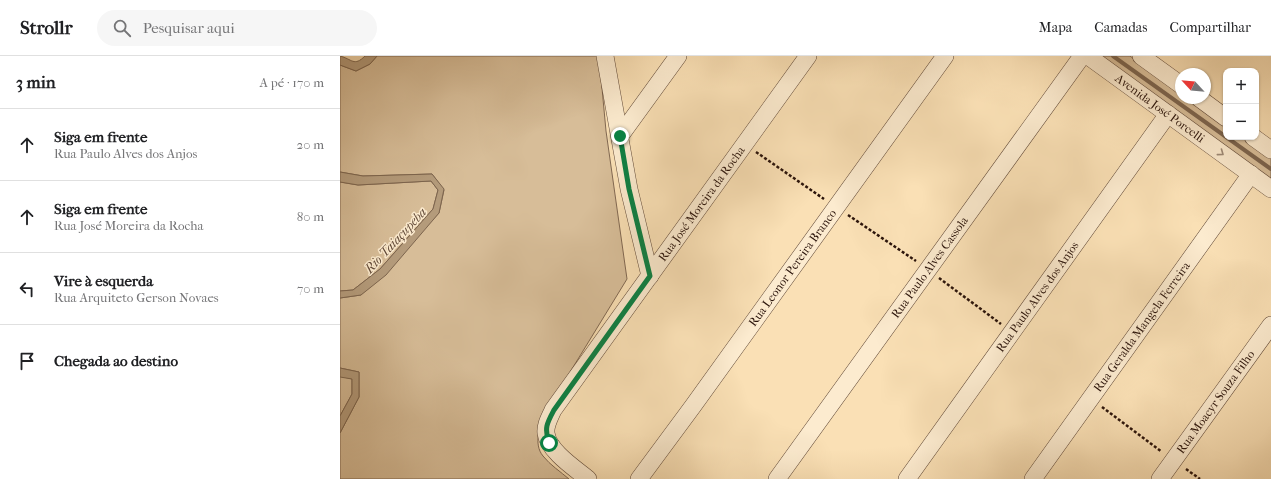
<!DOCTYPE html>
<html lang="pt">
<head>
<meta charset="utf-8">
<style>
  body { margin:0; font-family:"IM FELL French Canon",serif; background:#f6f6f6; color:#202124 }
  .controls { position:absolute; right:12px; top:12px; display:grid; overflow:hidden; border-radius:8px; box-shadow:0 1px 3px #0004 }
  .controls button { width:36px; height:36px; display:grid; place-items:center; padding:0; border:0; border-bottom:1px solid #e0e0e0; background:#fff; color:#202124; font:20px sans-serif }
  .compass { position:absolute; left:835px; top:12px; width:36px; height:36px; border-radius:50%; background:#fff; box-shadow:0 1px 3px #0004; rotate:296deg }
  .stop { position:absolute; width:12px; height:12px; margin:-9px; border:3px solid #0b8043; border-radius:50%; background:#fff }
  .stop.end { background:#0b8043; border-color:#fff; box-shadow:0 1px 4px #0008 }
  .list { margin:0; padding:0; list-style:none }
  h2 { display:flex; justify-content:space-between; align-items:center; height:52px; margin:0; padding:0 16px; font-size:17px }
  h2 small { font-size:13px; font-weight:400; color:#757577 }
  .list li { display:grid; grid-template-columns:26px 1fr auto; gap:12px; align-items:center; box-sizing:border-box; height:72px; padding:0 16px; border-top:1px solid #e0e0e0 }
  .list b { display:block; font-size:15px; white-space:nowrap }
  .list p { margin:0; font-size:13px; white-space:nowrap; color:#757577 }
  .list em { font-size:13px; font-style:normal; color:#757577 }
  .icon { flex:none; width:22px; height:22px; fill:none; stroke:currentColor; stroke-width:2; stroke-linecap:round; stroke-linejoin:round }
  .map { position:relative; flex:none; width:931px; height:423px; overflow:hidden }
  header { display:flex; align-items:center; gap:24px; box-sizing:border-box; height:56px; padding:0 20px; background:#fff; border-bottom:1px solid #e0e0e0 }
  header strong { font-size:19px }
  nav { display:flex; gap:22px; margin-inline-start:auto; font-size:14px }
  .search { width:280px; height:36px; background:#f6f6f6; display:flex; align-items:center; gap:10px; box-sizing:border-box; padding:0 14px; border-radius:22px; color:#757577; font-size:15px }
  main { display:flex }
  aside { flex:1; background:#fff }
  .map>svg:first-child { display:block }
</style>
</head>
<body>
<header>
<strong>Strollr</strong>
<div class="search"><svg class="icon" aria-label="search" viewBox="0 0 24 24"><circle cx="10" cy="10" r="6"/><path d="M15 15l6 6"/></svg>Pesquisar aqui</div>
<nav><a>Mapa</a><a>Camadas</a><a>Compartilhar</a></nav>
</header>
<main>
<aside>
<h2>3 min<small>A pé · 170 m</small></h2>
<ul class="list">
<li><svg class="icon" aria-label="ahead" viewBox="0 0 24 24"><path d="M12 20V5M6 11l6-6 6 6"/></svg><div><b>Siga em frente</b><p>Rua Paulo Alves dos Anjos</p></div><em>20 m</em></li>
<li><svg class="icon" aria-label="ahead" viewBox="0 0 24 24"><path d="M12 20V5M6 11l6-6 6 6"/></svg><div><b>Siga em frente</b><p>Rua José Moreira da Rocha</p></div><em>80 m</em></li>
<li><svg class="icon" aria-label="left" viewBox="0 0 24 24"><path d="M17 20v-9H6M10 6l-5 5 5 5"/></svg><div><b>Vire à esquerda</b><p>Rua Arquiteto Gerson Novaes</p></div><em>70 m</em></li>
<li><svg class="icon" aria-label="arrive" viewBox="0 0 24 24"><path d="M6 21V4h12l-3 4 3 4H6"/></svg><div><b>Chegada ao destino</b></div></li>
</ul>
</aside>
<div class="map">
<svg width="931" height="423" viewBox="0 0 931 423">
  <rect width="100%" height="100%" fill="#fae0b5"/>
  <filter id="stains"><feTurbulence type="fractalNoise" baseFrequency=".005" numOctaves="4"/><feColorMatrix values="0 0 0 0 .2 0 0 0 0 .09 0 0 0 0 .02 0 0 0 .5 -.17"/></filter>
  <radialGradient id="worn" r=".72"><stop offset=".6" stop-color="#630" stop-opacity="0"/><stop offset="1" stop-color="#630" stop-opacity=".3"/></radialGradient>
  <path fill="#d7bd98" stroke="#816852" d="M 37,0 L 259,0 L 266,75 L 287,223 L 205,357 C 200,369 193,388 203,400 C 210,409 221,416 229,423 L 0,423 L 0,377 L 19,341 L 19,316 L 0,312 L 0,242 L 21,239 L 99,157 L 104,134 L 92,118 L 23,120 L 0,116 L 0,9 L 16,15 L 30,8 Z
    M 758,0 L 790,0 L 841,37 L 841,42 L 848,42 L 886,69 L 886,81 L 902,81 L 931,102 L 931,125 Z
    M 91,125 L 98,134 L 93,153 L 40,213 L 13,234 L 0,235 L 0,126 L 18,129 Z
    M 0,320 L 12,323 L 12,338 L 0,360 Z"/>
  <path fill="#b49b7b" stroke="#7d654e" d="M 0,0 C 12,3 14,11 25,0 L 37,0 L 30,8 L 16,15 L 0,9 Z
    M 0,116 L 23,120 L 92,118 L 104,133 L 99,157 L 46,219 L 21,239 L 0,242 L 0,235 L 13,234 L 40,213 L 93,153 L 98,134 L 91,125 L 18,129 L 0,126 Z
    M 0,312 L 19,316 L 19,341 L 0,377 L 0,360 L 12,338 L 12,323 L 0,321 Z"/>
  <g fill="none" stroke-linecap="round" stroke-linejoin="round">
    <path stroke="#7d654e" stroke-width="4" d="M 773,0 L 931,113"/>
    <g stroke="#5f4736" stroke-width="18">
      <g id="minor">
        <path d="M 265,0 L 289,133 L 310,220"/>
        <path id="s1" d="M 748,0 L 931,133"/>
        <path d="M 801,0 L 841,29"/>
        <path d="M 859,42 L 886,62"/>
        <path d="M 280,80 L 338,0"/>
        <path d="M 913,81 L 931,94"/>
        <path id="s2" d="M 248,423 C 236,413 208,395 206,377 C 205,369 210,361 213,354 L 468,0"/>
        <path id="s3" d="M 299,423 L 353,350 L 605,0"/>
        <path id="s4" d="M 437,423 L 742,0"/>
        <path id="s5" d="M 567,423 L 828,58"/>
        <path id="s6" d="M 693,423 L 911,118"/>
        <path id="s7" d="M 820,423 L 931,269"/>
      </g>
    </g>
    <path stroke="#2b140b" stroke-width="2.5" stroke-dasharray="3 2" stroke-linecap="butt" d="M 416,96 L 484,143
      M 508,159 L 576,205
      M 599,222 L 661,268
      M 762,351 L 822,396
      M 846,413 L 860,423"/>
    <use href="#minor" stroke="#fcebcf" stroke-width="17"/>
  </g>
  <defs><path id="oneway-chevron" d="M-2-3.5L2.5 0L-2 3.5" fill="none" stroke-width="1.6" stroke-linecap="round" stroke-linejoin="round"/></defs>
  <use stroke="#9e8a77" href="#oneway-chevron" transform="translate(881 97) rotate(36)"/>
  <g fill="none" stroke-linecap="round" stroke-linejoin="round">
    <path stroke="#0b8043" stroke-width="5" d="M 209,387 C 204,372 207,367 214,354 L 310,220 L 289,133 L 280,80"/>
  </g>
  <g text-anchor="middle" stroke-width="3" stroke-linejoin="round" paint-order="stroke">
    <g font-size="12" fill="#2b140b" stroke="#fcebcf">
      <text dy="4" stroke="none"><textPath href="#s1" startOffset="89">Avenida José Porcelli</textPath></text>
      <text dy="4" stroke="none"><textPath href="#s2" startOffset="342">Rua José Moreira da Rocha</textPath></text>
      <text dy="4" stroke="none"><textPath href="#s3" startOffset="261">Rua Leonor Pereira Branco</textPath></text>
      <text dy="4" stroke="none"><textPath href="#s4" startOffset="261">Rua Paulo Alves Cassola</textPath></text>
      <text dy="4" stroke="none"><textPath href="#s5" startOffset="224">Rua Paulo Alves dos Anjos</textPath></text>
      <text dy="4" stroke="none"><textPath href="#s6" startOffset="187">Rua Geralda Mangela Ferreira</textPath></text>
      <text dy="4" stroke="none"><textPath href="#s7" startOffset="95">Rua Moacyr Souza Filho</textPath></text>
    </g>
    <g font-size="13" font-style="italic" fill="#624a38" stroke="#fcebcf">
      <text transform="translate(55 184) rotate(-47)" y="5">Rio Taiaçupeba</text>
    </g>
  </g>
  <rect width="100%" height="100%" filter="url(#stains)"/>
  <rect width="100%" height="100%" fill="url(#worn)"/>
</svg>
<div class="controls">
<button>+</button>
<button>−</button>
</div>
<svg class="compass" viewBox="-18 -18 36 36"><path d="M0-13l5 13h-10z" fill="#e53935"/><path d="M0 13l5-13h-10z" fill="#757577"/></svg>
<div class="stop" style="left:209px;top:387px"></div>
<div class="stop end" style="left:280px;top:80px"></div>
</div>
</main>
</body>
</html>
